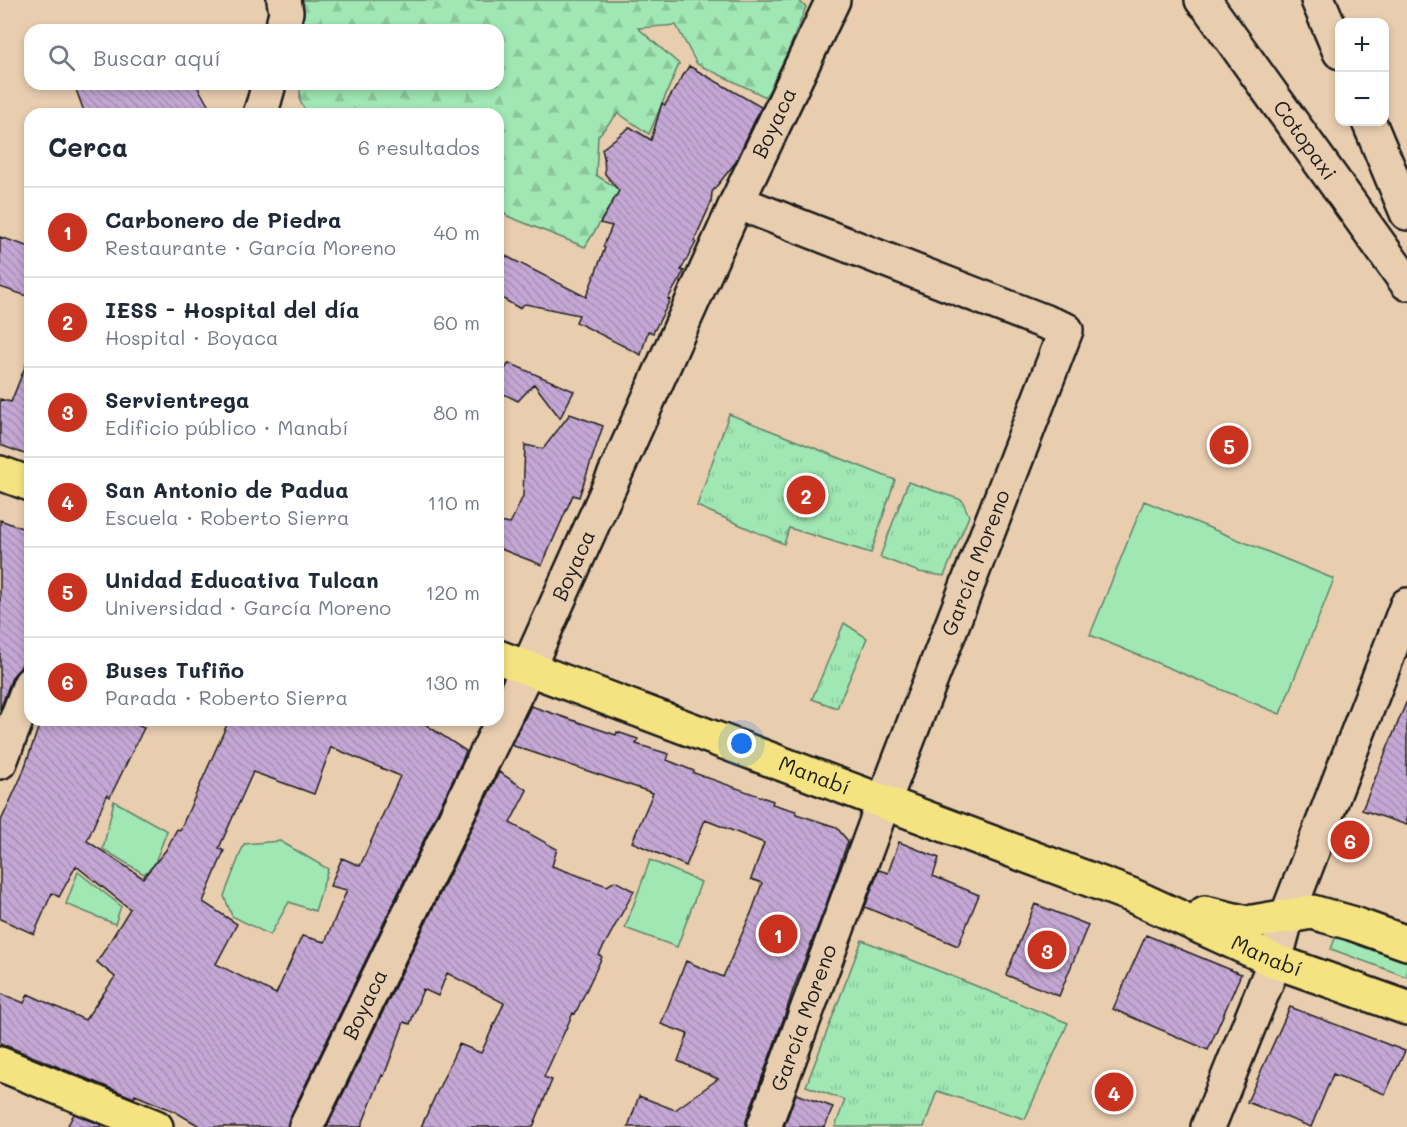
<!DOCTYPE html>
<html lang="es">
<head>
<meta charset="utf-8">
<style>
  body { margin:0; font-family:Mali,sans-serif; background:#f6f6f7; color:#1f2937 }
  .controls { position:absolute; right:18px; top:18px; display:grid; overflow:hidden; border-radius:12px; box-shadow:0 3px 9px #0003 }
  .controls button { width:54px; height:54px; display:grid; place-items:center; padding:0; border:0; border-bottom:2px solid #e0e1e3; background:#fff; color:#1f2937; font:30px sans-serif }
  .you { position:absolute; left:742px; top:744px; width:21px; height:21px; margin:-15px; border:4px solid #fff; border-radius:50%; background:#1a73e8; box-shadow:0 0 0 9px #1a73e833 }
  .badge { display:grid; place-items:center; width:39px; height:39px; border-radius:50%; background:#c8321e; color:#fff; font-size:20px; font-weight:700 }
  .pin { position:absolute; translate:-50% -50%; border:3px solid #fff; box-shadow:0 2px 6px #0006 }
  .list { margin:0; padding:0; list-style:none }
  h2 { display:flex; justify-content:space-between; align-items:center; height:78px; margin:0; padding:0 24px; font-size:26px }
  h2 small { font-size:20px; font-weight:400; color:#747a83 }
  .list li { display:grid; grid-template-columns:39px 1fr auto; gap:18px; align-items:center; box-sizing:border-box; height:90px; padding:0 24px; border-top:2px solid #e0e1e3 }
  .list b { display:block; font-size:22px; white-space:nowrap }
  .list p { margin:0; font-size:20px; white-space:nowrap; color:#747a83 }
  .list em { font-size:20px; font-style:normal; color:#747a83 }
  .icon { flex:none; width:33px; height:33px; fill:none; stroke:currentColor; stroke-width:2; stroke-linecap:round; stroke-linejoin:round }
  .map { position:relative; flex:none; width:1407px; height:1127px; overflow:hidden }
  .search { position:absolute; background:#fff; box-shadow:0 3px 9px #0003; left:24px; top:24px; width:480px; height:66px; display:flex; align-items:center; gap:15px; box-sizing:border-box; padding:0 21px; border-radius:18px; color:#747a83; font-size:22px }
  .panel { position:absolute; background:#fff; box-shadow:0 3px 9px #0003; left:24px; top:108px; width:480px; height:618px; border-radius:18px }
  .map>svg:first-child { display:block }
</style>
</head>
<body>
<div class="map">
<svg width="1407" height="1127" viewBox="0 0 1407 1127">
  <defs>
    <pattern id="forest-firs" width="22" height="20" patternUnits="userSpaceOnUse" patternTransform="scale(1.5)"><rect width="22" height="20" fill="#a0e7b4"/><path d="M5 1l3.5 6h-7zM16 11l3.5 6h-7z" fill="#89c69a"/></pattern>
    <pattern id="park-tufts" width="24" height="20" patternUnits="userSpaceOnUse" patternTransform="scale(1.5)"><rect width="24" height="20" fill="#a0e7b4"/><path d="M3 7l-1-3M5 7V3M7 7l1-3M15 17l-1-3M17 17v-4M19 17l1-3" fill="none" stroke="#89c69a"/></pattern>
    <pattern id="building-back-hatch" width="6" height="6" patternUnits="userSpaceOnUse" patternTransform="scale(1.5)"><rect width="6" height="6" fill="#c4a7d4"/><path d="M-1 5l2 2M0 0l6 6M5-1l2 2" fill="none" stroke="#a88fb5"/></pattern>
  </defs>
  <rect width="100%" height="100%" fill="#e8cdaf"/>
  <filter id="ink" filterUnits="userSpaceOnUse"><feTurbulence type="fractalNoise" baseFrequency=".0167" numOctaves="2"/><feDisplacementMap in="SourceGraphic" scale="12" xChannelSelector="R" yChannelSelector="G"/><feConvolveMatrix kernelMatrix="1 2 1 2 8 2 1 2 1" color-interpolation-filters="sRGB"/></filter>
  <g filter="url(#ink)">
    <path fill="#a0e7b4" stroke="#5e8268" stroke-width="1.5" d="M 1144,501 L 1334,579 L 1280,714 L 1090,635 Z
      M 114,801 L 167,831 L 154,865 L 144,874 L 103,849 Z
      M 280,841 L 328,869 L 315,911 L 289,902 L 270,935 L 232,916 L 224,896 L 244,844 Z
      M 650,860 L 701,882 L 677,947 L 625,928 Z
      M 78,872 L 121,906 L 115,924 L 66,904 Z
      M 1336,936 L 1407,962 L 1407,977 L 1331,949 Z"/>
    <path fill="url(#forest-firs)" stroke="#5e8268" stroke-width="1.5" d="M 300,0 L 798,0 L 806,7 L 789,49 L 766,97 L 697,64 L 676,25 L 638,28 L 679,64 L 649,134 L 618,113 L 598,136 L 596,175 L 620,190 L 585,247 L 507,216 L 498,207 L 498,114 L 307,114 L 300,101 L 300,84 L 498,84 L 498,30 L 300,30 Z"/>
    <path fill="url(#park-tufts)" stroke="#5e8268" stroke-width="1.5" d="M 729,414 L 895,480 L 871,553 L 789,528 L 784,544 L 697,506 Z
      M 908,482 L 962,500 L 969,516 L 944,576 L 919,572 L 880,557 Z
      M 844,623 L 867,638 L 837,708 L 812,699 Z
      M 862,940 L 1068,1023 L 1025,1119 L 937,1091 L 924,1127 L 835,1127 L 845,1100 L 806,1086 Z"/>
    <path fill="url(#building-back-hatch)" stroke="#1c1c1c" stroke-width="1.5" fill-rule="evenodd" d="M 689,66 L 761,107 L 735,163 L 712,192 L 711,203 L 694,241 L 696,242 L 681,270 L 684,271 L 668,299 L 670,300 L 653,333 L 648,331 L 641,355 L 576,322 L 579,315 L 525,304 L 519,308 L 498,296 L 498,252 L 586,297 L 605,248 L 603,247 L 612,226 L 600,223 L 619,191 L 605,174 L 604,157 L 602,149 L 630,127 L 651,140 L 662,103 L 665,105 Z
      M 74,84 L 196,84 L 213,114 L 85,114 Z
      M 0,237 L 30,247 L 30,297 L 0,287 Z
      M 29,357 L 30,357 L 30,456 L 0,445 L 0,399 L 11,402 Z
      M 509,363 L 574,391 L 560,418 L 534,384 L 518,401 L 498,391 L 498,380 Z
      M 570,414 L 603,426 L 579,497 L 573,495 L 542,565 L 498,548 L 498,522 L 510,524 L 523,496 L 525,445 L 543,449 Z
      M 0,520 L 30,531 L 30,645 L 20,668 L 12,677 L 0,710 Z
      M 1406,703 L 1407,703 L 1407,825 L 1362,810 Z
      M 531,706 L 616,735 L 617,732 L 638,739 L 636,744 L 669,754 L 667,760 L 694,771 L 694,773 L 773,801 L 772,804 L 796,811 L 796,814 L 836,827 L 848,841 L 825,908 L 793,990 L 786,1012 L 746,1121 L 746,1127 L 628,1127 L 639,1096 L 675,1110 L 718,1079 L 678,1061 L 688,1034 L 661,1024 L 686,961 L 723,977 L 752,911 L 762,883 L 751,879 L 764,843 L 705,820 L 686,866 L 632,842 L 653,793 L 511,745 Z
      M 41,720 L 125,720 L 144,728 L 110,797 L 107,795 L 87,841 L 143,878 L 166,850 L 177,829 L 180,830 L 229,720 L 419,720 L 466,751 L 461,763 L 289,1119 L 287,1127 L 201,1127 L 174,1111 L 135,1095 L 134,1098 L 0,1043 L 0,993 L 24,1003 L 28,994 L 85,1020 L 115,977 L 97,962 L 130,909 L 76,866 L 59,897 L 52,893 L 34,934 L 0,919 L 0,823 L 22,775 ZM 331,747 L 400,776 L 360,866 L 342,858 L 330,886 L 347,890 L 325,942 L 302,936 L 276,994 L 216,964 L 237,924 L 203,902 L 224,851 L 219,848 L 253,772 L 314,794 Z
      M 499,772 L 527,790 L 510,823 L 557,849 L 552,866 L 607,886 L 615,881 L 634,891 L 599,955 L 602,957 L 575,1014 L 573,1013 L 544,1077 L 552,1080 L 533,1127 L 421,1127 L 459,1044 L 481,1053 L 504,1003 L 447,973 L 438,996 L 423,989 L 410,1024 L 404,1022 L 384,1076 L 382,1075 L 361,1127 L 327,1127 Z
      M 899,842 L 939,858 L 933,876 L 979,895 L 958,946 L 865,907 L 879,870 L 888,873 Z
      M 1035,904 L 1088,925 L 1059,996 L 1006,975 Z
      M 1146,935 L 1241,974 L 1208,1050 L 1113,1009 Z
      M 1290,1007 L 1405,1051 L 1385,1094 L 1333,1074 L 1311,1127 L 1247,1102 Z
      M 796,1094 L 833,1107 L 825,1127 L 784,1127 Z
      M 74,1114 L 102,1125 L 101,1127 L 67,1127 Z"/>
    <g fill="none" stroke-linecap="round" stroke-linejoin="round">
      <g stroke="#1c1c1c" stroke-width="38">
        <g id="minor">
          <path id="s1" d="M 1202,0 L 1208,6 L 1407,283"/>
          <path d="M 1318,0 L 1340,52"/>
          <path d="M 282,30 L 286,12 L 284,0"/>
          <path d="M 260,114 L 264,102 L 269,84"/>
          <path d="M 1369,122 L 1407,213"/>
          <path d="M 737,202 L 1066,330 L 884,801 L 764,1127"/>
          <path d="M 0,762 L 30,684"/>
          <path id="s2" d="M 306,1127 L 528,668 L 737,202 L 833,0"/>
          <path d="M 1208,1127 L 1275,961 L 1287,916 L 1407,605"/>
        </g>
      </g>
      <g stroke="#1c1c1c" stroke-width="38">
        <g id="major">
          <path d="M 0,473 L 30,484"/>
          <path id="s3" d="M 498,657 L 1131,895 L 1275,961 L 1407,1008"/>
          <path d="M 1205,913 L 1247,923 L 1312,912 L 1351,923 L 1407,943"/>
          <path d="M 0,1064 L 156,1127"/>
        </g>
      </g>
      <use href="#minor" stroke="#e8cdaf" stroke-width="33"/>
      <use href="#major" stroke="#f5e381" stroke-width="33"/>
    </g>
  </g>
  <g text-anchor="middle" stroke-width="4.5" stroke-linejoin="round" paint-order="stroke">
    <g font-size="21" fill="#1c1c1c" stroke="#e8cdaf">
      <text dy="7" stroke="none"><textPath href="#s2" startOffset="1108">Boyaca</textPath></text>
      <text dy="7" stroke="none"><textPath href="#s1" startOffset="174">Cotopaxi</textPath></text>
      <text transform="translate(976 563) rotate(-69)" y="7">García Moreno</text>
      <text dy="7" stroke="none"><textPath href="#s2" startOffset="622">Boyaca</textPath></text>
      <text dy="7" stroke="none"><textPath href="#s3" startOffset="338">Manabí</textPath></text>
      <text dy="7" stroke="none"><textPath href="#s3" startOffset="825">Manabí</textPath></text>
      <text dy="7" stroke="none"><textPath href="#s2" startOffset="136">Boyaca</textPath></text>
      <text transform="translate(804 1018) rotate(-70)" y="7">García Moreno</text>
    </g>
  </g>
</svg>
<div class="controls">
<button>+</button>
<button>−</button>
</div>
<div class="you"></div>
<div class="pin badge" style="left:778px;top:934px">1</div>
<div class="pin badge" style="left:806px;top:495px">2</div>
<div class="pin badge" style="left:1047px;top:950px">3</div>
<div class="pin badge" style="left:1114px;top:1092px">4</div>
<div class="pin badge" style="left:1229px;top:445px">5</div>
<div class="pin badge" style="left:1350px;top:840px">6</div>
<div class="search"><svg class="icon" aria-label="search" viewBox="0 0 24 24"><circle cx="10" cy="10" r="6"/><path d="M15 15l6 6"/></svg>Buscar aquí</div>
<section class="panel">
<h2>Cerca<small>6 resultados</small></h2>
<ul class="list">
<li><span class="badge">1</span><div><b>Carbonero de Piedra</b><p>Restaurante · García Moreno</p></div><em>40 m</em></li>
<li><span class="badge">2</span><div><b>IESS - Hospital del día</b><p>Hospital · Boyaca</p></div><em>60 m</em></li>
<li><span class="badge">3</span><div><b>Servientrega</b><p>Edificio público · Manabí</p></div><em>80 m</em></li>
<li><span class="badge">4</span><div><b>San Antonio de Padua</b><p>Escuela · Roberto Sierra</p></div><em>110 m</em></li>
<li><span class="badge">5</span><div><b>Unidad Educativa Tulcan</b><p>Universidad · García Moreno</p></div><em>120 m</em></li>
<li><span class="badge">6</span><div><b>Buses Tufiño</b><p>Parada · Roberto Sierra</p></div><em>130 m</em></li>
</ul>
</section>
</div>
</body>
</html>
